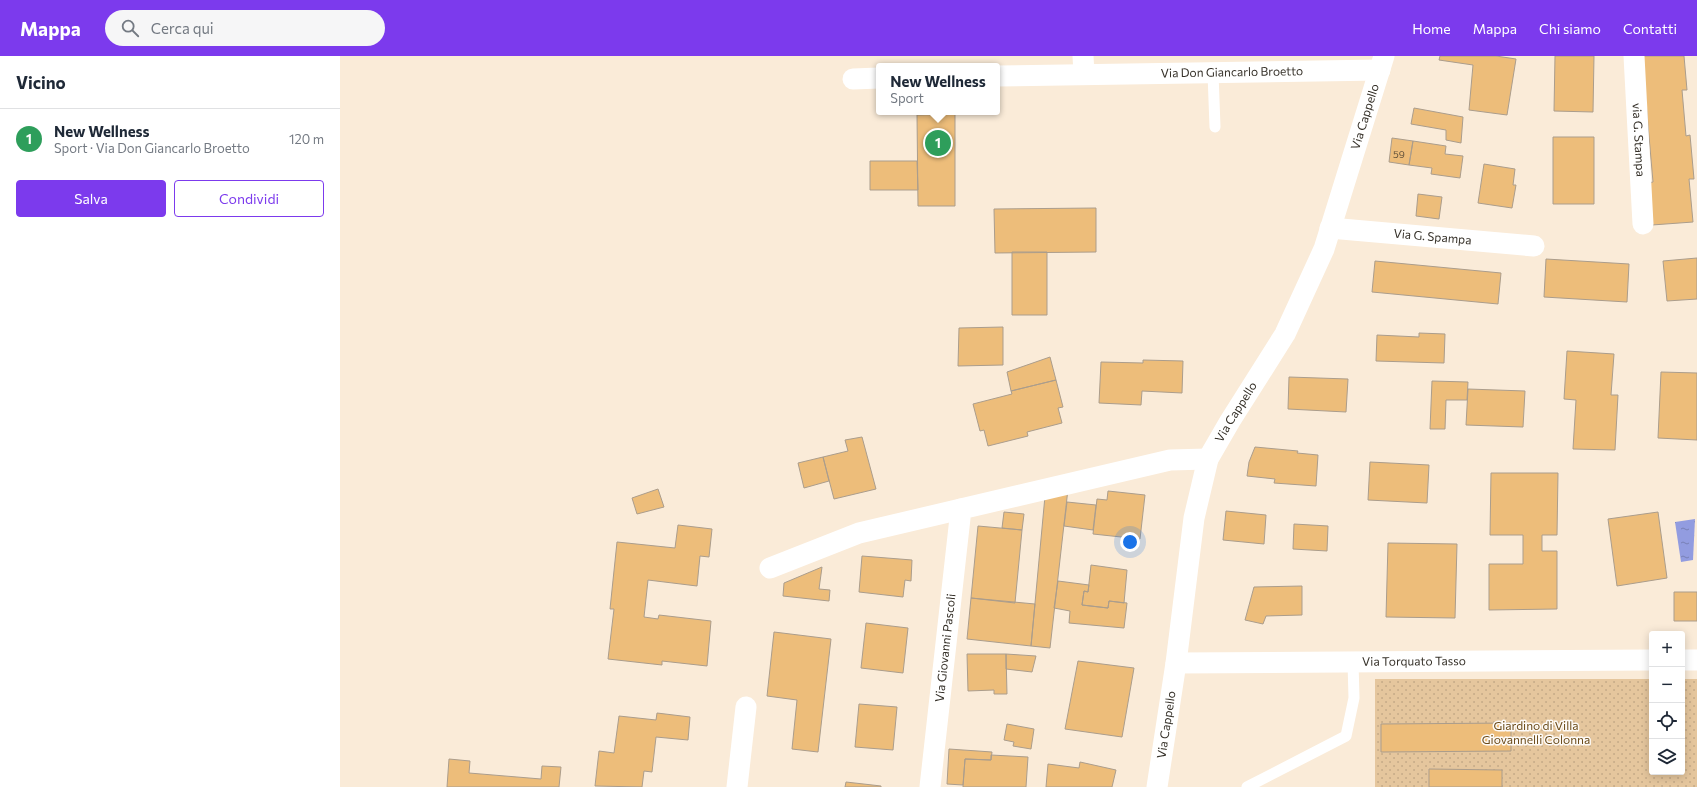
<!DOCTYPE html>
<html lang="it">
<head>
<meta charset="utf-8">
<style>
  body { margin:0; font-family:Commissioner,sans-serif; background:#f6f6f7; color:#1f2937 }
  .controls { position:absolute; right:12px; bottom:12px; display:grid; overflow:hidden; border-radius:4px; box-shadow:0 2px 10px #0003 }
  .controls button { width:36px; height:36px; display:grid; place-items:center; padding:0; border:0; border-bottom:1px solid #e0e1e3; background:#fff; color:#1f2937; font:20px sans-serif }
  .you { position:absolute; left:790px; top:486px; width:14px; height:14px; margin:-10px; border:3px solid #fff; border-radius:50%; background:#1a73e8; box-shadow:0 0 0 6px #1a73e833 }
  .badge { display:grid; place-items:center; width:26px; height:26px; border-radius:50%; background:#7c3aed; color:#fff; font-size:13px; font-weight:700 }
  .pin { position:absolute; translate:-50% -50%; border:2px solid #fff; box-shadow:0 1px 4px #0006 }
  .popup { position:absolute; left:536px; top:7px; width:124px; height:52px; box-sizing:border-box; display:grid; place-content:center; border-radius:4px; background:#fff; filter:drop-shadow(0 1px 3px #0005); font-size:13px; white-space:nowrap; color:#747a83 }
  .popup b { font-size:15px; color:#1f2937 }
  .popup::after { content:''; position:absolute; left:50%; top:100%; margin-left:-8px; border:8px solid transparent; border-top-color:#fff }
  .list { margin:0; padding:0; list-style:none }
  h2 { display:flex; justify-content:space-between; align-items:center; height:52px; margin:0; padding:0 16px; font-size:17px }
  h2 small { font-size:13px; font-weight:400; color:#747a83 }
  .list li { display:grid; grid-template-columns:26px 1fr auto; gap:12px; align-items:center; box-sizing:border-box; height:60px; padding:0 16px; border-top:1px solid #e0e1e3 }
  .list b { display:block; font-size:15px; white-space:nowrap }
  .list p { margin:0; font-size:13px; white-space:nowrap; color:#747a83 }
  .list em { font-size:13px; font-style:normal; color:#747a83 }
  .actions { display:flex; gap:8px; padding:12px 16px }
  .actions a { flex:1; padding:9px 0; border:1px solid #7c3aed; border-radius:4px; text-align:center; font-size:14px; color:#7c3aed }
  .actions .main { background:#7c3aed; color:#fff }
  .icon { flex:none; width:22px; height:22px; fill:none; stroke:currentColor; stroke-width:2; stroke-linecap:round; stroke-linejoin:round }
  .map { position:relative; flex:none; width:1357px; height:731px; overflow:hidden }
  header { display:flex; align-items:center; gap:24px; box-sizing:border-box; height:56px; padding:0 20px; background:#7c3aed; color:#fff }
  header strong { font-size:19px }
  nav { display:flex; gap:22px; margin-inline-start:auto; font-size:14px }
  .search { width:280px; height:36px; background:#f6f6f7; display:flex; align-items:center; gap:10px; box-sizing:border-box; padding:0 14px; border-radius:22px; color:#747a83; font-size:15px }
  main { display:flex }
  aside { flex:1; background:#fff }
  .map>svg:first-child { display:block }
</style>
</head>
<body>
<header>
<strong>Mappa</strong>
<div class="search"><svg class="icon" aria-label="search" viewBox="0 0 24 24"><circle cx="10" cy="10" r="6"/><path d="M15 15l6 6"/></svg>Cerca qui</div>
<nav><a>Home</a><a>Mappa</a><a>Chi siamo</a><a>Contatti</a></nav>
</header>
<main>
<aside>
<h2>Vicino<small></small></h2>
<ul class="list">
<li><span class="badge" style="background:#2e9e5b">1</span><div><b>New Wellness</b><p>Sport · Via Don Giancarlo Broetto</p></div><em>120 m</em></li>
</ul>
<div class="actions"><a class="main">Salva</a><a>Condividi</a></div>
</aside>
<div class="map">
<svg width="1357" height="731" viewBox="0 0 1357 731">
  <defs>
    <pattern id="garden-dots" width="8" height="8" patternUnits="userSpaceOnUse"><rect width="8" height="8" fill="#e5c69d"/><path d="M2 2h.1M6 6h.1" fill="none" stroke="#c5aa87" stroke-width="1.8" stroke-linecap="round"/></pattern>
    <pattern id="water-ripples" width="26" height="14" patternUnits="userSpaceOnUse"><rect width="26" height="14" fill="#929ce0"/><path d="M2 4q2-2 4 0t4 0M15 11q2-2 4 0t4 0" fill="none" stroke="#7880b6"/></pattern>
  </defs>
  <rect width="100%" height="100%" fill="#faebd8"/>
  <path fill="url(#garden-dots)" d="M 1035,623 L 1312,623 L 1312,716 L 1342,716 L 1342,623 L 1357,623 L 1357,731 L 1035,731 Z"/>
  <path fill="url(#water-ripples)" d="M 1355,463 L 1353,504 L 1341,506 L 1335,466 Z"/>
  <path fill="#edbd7a" stroke="#ab9d8c" d="M 1100,0 L 1156,0 L 1176,3 L 1167,59 L 1129,54 L 1133,9 L 1099,4 Z
    M 1215,0 L 1254,0 L 1253,56 L 1214,55 Z
    M 1302,0 L 1344,0 L 1347,34 L 1342,34 L 1346,80 L 1350,79 L 1354,123 L 1349,123 L 1353,166 L 1312,169 L 1308,127 L 1313,126 Z
    M 1074,52 L 1123,61 L 1121,87 L 1106,84 L 1106,74 L 1071,68 Z
    M 615,58 L 615,150 L 578,150 L 577,59 Z
    M 1213,81 L 1254,81 L 1254,148 L 1213,148 Z
    M 1052,82 L 1073,85 L 1069,109 L 1049,106 Z
    M 1073,85 L 1106,90 L 1105,98 L 1123,100 L 1120,122 L 1091,118 L 1092,112 L 1069,109 Z
    M 530,105 L 577,105 L 578,134 L 530,134 Z
    M 1144,108 L 1175,113 L 1173,129 L 1176,129 L 1172,152 L 1138,147 Z
    M 1078,138 L 1102,141 L 1099,163 L 1076,160 Z
    M 756,152 L 756,196 L 655,197 L 654,153 Z
    M 672,196 L 707,196 L 707,259 L 672,259 Z
    M 1357,202 L 1357,243 L 1327,245 L 1323,205 Z
    M 1206,203 L 1289,208 L 1287,246 L 1204,241 Z
    M 1035,205 L 1161,217 L 1158,248 L 1032,236 Z
    M 663,271 L 663,309 L 618,310 L 619,272 Z
    M 1079,277 L 1105,278 L 1104,307 L 1036,305 L 1037,279 L 1079,281 Z
    M 1227,295 L 1274,298 L 1271,339 L 1278,339 L 1275,394 L 1233,393 L 1236,344 L 1224,343 Z
    M 710,301 L 716,324 L 671,335 L 667,316 Z
    M 803,304 L 843,305 L 842,337 L 802,335 L 801,349 L 759,347 L 761,306 L 803,307 Z
    M 1321,316 L 1357,317 L 1357,384 L 1318,382 Z
    M 949,321 L 1008,323 L 1006,356 L 948,353 Z
    M 716,324 L 723,351 L 718,352 L 722,367 L 687,376 L 688,380 L 648,390 L 644,374 L 640,375 L 633,348 L 672,338 L 671,335 Z
    M 1092,325 L 1128,326 L 1127,344 L 1106,344 L 1105,373 L 1090,373 Z
    M 1128,333 L 1185,335 L 1183,371 L 1126,369 Z
    M 522,381 L 536,433 L 494,443 L 483,401 L 508,395 L 505,384 Z
    M 915,391 L 958,395 L 957,397 L 978,399 L 976,430 L 934,427 L 935,423 L 907,420 L 909,406 Z
    M 483,401 L 489,425 L 464,432 L 458,407 Z
    M 1030,406 L 1089,409 L 1087,447 L 1028,444 Z
    M 1151,417 L 1218,417 L 1217,479 L 1202,479 L 1202,495 L 1217,495 L 1217,553 L 1149,554 L 1149,508 L 1183,508 L 1183,479 L 1150,479 Z
    M 318,433 L 324,451 L 297,458 L 292,442 Z
    M 728,433 L 710,592 L 691,590 L 705,440 Z
    M 768,435 L 805,439 L 800,483 L 753,478 L 757,443 L 767,444 Z
    M 727,446 L 756,449 L 753,474 L 724,470 Z
    M 886,455 L 926,459 L 924,488 L 883,484 Z
    M 664,456 L 684,458 L 682,474 L 662,472 Z
    M 1318,456 L 1327,522 L 1277,530 L 1268,463 Z
    M 954,468 L 988,470 L 987,495 L 953,493 Z
    M 338,469 L 372,473 L 369,501 L 360,500 L 357,530 L 308,524 L 304,561 L 318,563 L 319,559 L 371,565 L 367,610 L 322,605 L 322,609 L 268,603 L 274,553 L 270,553 L 277,486 L 335,492 Z
    M 638,470 L 682,474 L 675,547 L 631,542 Z
    M 1048,487 L 1117,488 L 1115,562 L 1046,561 Z
    M 522,500 L 572,504 L 571,525 L 565,524 L 563,541 L 519,536 Z
    M 751,509 L 787,514 L 784,547 L 769,545 L 768,552 L 742,549 L 744,535 L 748,536 Z
    M 482,511 L 479,533 L 490,534 L 489,545 L 443,540 L 444,527 Z
    M 718,525 L 749,529 L 748,536 L 744,535 L 742,549 L 768,552 L 769,545 L 787,547 L 784,572 L 729,567 L 730,555 L 714,552 Z
    M 962,530 L 962,559 L 926,560 L 923,568 L 905,564 L 914,531 Z
    M 1334,536 L 1357,536 L 1357,565 L 1334,565 Z
    M 631,542 L 695,548 L 691,590 L 627,583 Z
    M 526,567 L 568,572 L 563,617 L 521,612 Z
    M 434,576 L 491,583 L 478,696 L 452,693 L 457,644 L 427,640 Z
    M 627,598 L 666,598 L 667,638 L 654,638 L 654,634 L 628,635 Z
    M 666,598 L 696,600 L 692,616 L 666,613 Z
    M 738,605 L 794,612 L 782,681 L 725,673 Z
    M 519,648 L 557,651 L 553,694 L 515,691 Z
    M 317,657 L 350,661 L 348,684 L 316,681 L 312,716 L 304,715 L 302,731 L 255,730 L 259,695 L 274,697 L 279,660 L 316,664 Z
    M 1171,667 L 1171,695 L 1041,696 L 1041,668 Z
    M 667,668 L 694,673 L 691,693 L 673,690 L 674,686 L 664,684 Z
    M 609,693 L 652,696 L 651,704 L 625,703 L 623,729 L 607,728 Z
    M 651,699 L 688,701 L 686,731 L 623,731 L 625,703 L 651,704 Z
    M 109,703 L 130,705 L 129,717 L 201,723 L 202,710 L 221,711 L 219,731 L 107,731 Z
    M 740,706 L 776,714 L 772,731 L 706,731 L 708,708 L 739,712 Z
    M 1089,713 L 1162,714 L 1162,731 L 1089,731 Z
    M 506,726 L 541,730 L 541,731 L 505,731 Z"/>
  <g fill="none" stroke-linecap="round" stroke-linejoin="round">
    <path stroke="#fff" stroke-width="11" d="M 873,17 L 875,71
      M 907,731 L 1006,680 L 1014,642 L 1013,606"/>
    <g stroke="#fff" stroke-width="21">
      <path d="M 743,0 L 744,18"/>
      <path id="s1" d="M 1294,0 L 1303,168"/>
      <path id="s2" d="M 657,20 L 1040,14"/>
      <path d="M 513,23 L 539,22"/>
      <path id="s3" d="M 990,172 L 1194,190"/>
      <path d="M 430,512 L 519,477 L 621,453"/>
      <path d="M 1342,604 L 1357,604"/>
      <path id="s4" d="M 836,607 L 1312,604"/>
      <path d="M 397,731 L 406,651"/>
      <path id="s5" d="M 590,731 L 621,453 L 830,404 L 868,403"/>
      <path id="s6" d="M 817,731 L 836,607 L 854,462 L 868,403 L 890,365 L 945,278 L 984,193 L 1044,0"/>
    </g>
  </g>
  <g text-anchor="middle" stroke-width="3" stroke-linejoin="round" paint-order="stroke">
    <g font-size="10" fill="#63533c">
      <text x="1059" y="102">59</text>
    </g>
    <g font-size="12" fill="#353028" stroke="#fdfaf7">
      <text dy="4" stroke="none"><textPath href="#s2" startOffset="235">Via Don Giancarlo Broetto</textPath></text>
      <text dy="4" stroke="none"><textPath href="#s6" startOffset="711">Via Cappello</textPath></text>
      <text dy="4" stroke="none"><textPath href="#s1" startOffset="84">via G. Stampa</textPath></text>
      <text dy="4" stroke="none"><textPath href="#s3" startOffset="103">Via G. Spampa</textPath></text>
      <text dy="4" stroke="none"><textPath href="#s6" startOffset="387">Via Cappello</textPath></text>
      <text dy="4" stroke="none"><textPath href="#s5" startOffset="140">Via Giovanni Pascoli</textPath></text>
      <text dy="4" stroke="none"><textPath href="#s4" startOffset="238">Via Torquato Tasso</textPath></text>
      <text dy="4" stroke="none"><textPath href="#s6" startOffset="63">Via Cappello</textPath></text>
    </g>
    <g font-size="12" fill="#6b4b19" stroke="#fdfaf7">
      <text x="1196" y="674">Giardino di Villa<tspan x="1196" dy="14">Giovannelli Colonna</tspan></text>
    </g>
  </g>
</svg>
<div class="controls">
<button>+</button>
<button>−</button>
<button><svg class="icon" aria-label="locate" viewBox="0 0 24 24"><circle cx="12" cy="12" r="6"/><path d="M12 2v4M12 18v4M2 12h4M18 12h4"/></svg></button>
<button><svg class="icon" aria-label="layers" viewBox="0 0 24 24"><path d="M12 4l9 5-9 5-9-5zM3 14l9 5 9-5"/></svg></button>
</div>
<div class="you"></div>
<div class="pin badge" style="left:598px;top:87px;background:#2e9e5b">1</div>
<div class="popup"><b>New Wellness</b>Sport</div>
</div>
</main>
</body>
</html>
